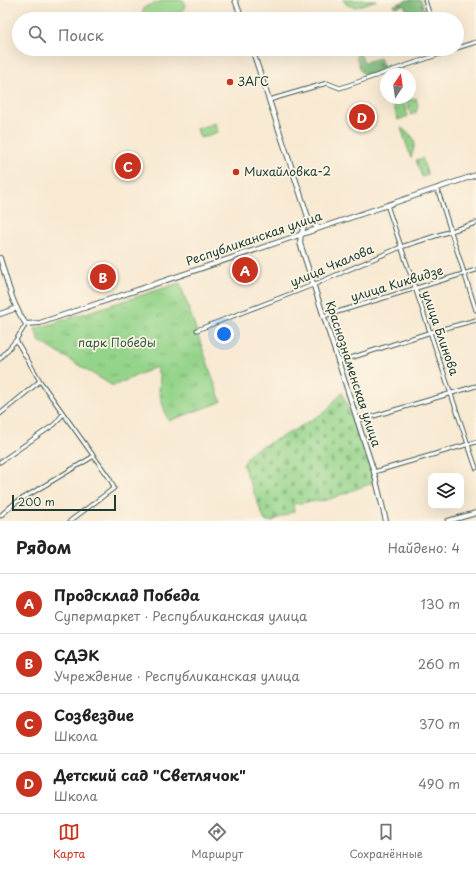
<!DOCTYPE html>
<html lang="ru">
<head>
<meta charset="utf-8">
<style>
  body { margin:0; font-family:"Playpen Sans",sans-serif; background:#f6f6f6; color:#222 }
  .controls { position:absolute; right:12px; bottom:12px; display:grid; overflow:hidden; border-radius:8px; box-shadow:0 4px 16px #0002 }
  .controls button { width:36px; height:36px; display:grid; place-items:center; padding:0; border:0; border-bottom:1px solid #e0e0e0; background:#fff; color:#222; font:20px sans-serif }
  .compass { position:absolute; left:380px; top:68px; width:36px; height:36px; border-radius:50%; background:#fff; box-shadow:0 4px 16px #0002; rotate:13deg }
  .scale { position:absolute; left:12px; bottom:10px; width:104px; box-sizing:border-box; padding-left:4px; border:2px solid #1f3d34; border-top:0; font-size:11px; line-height:14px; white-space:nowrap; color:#1f3d34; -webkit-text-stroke:3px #fcf5e5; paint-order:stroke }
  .you { position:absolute; left:224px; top:334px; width:14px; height:14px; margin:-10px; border:3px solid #fff; border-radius:50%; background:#1a73e8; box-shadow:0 0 0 6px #1a73e833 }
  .badge { display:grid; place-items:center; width:26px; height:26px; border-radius:50%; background:#c8321e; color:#fff; font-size:13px; font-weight:700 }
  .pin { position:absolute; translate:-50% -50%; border:2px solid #fff; box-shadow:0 1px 4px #0006 }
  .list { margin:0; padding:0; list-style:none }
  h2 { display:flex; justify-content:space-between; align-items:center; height:52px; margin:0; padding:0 16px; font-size:17px }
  h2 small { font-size:13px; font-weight:400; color:#767676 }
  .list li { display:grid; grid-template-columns:26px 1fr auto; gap:12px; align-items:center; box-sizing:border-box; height:60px; padding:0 16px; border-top:1px solid #e0e0e0 }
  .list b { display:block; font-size:15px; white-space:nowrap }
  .list p { margin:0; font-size:13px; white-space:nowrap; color:#767676 }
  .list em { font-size:13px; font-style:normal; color:#767676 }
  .icon { flex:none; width:22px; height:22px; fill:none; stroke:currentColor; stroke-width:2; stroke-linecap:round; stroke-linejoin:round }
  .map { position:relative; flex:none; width:476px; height:521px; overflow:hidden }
  .search { position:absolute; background:#fff; box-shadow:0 4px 16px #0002; left:12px; right:12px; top:12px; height:44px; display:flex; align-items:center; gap:10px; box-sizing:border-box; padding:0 14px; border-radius:22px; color:#767676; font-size:15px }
  .sheet { height:292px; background:#fff }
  nav { display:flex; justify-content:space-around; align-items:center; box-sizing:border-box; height:56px; border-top:1px solid #e0e0e0; background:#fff; font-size:11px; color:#767676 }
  nav a { display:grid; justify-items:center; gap:2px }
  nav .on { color:#c8321e }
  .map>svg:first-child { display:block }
</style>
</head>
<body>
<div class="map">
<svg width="476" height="521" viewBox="0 0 476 521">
  <defs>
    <pattern id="grass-dots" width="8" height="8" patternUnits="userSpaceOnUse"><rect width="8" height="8" fill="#94d48a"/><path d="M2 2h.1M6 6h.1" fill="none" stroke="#78ad72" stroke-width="1.8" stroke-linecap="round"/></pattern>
    <pattern id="forest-firs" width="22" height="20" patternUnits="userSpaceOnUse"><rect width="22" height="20" fill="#77b676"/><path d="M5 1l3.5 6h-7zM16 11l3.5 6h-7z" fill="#619562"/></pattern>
    <pattern id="cemetery-stones" width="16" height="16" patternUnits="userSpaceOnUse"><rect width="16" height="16" fill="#94d48a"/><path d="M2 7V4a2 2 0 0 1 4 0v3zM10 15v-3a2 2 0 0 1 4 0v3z" fill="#78ad72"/></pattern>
    <pattern id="park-tufts" width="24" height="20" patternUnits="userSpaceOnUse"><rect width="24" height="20" fill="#94d48a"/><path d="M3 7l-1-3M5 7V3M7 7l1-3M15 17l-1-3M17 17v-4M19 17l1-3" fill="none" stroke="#78ad72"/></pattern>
  </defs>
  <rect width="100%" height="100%" fill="#fcf5e5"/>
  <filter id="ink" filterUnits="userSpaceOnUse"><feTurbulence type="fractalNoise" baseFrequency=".025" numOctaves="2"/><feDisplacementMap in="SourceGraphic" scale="8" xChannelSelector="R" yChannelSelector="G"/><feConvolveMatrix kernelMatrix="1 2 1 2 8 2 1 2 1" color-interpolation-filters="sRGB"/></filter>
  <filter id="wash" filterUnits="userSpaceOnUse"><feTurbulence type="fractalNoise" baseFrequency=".012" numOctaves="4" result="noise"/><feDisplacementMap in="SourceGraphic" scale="16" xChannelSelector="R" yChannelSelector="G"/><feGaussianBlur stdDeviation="0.9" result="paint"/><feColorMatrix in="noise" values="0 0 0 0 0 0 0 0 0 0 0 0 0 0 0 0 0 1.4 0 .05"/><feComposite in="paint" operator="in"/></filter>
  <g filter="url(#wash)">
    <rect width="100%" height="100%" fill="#f8e9d2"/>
    <path fill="url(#grass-dots)" stroke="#5a885f" d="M 391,98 L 395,98 L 396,103 L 403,101 L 408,116 L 398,120 Z
      M 416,98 L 418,105 L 416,113 L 411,115 L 406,101 Z
      M 401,128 C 418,139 416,140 411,158 Z
      M 422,158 L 428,175 L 422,177 L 416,160 Z"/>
    <path fill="url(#forest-firs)" stroke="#4b7a55" d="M 408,0 L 421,0 L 428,19 L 410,19 L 404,5 L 396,7 L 394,6 L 394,5 Z
      M 360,53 L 364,62 L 380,58 L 384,67 L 383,70 L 366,76 L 361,72 L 356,56 L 357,54 Z"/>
    <path fill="url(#cemetery-stones)" stroke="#5a885f" d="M 342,392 L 375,482 L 327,500 L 293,504 L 294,511 L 272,521 L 265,521 L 243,465 L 251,452 L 289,433 L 325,412 Z"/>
    <path fill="url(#park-tufts)" stroke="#5a885f" d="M 180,283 L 221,402 L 168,421 L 159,392 L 160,378 L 156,367 L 113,386 L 39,341 L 35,329 Z"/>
    <path fill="#94d48a" stroke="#5a885f" d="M 166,0 L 183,0 C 186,4 185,8 181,12 L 157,19 L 145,19 L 142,15 L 144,8 L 147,6 Z
      M 343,0 L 377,0 L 356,7 L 347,5 Z
      M 215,123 L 218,132 L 200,138 L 197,129 Z"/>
  </g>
  <g filter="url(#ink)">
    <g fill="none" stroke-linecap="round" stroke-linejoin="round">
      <g stroke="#40574c" stroke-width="5">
        <path id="minor" d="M 425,0 L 431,19
          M 457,48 L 476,42
          M 269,100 L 327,83 L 340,88 L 455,49
          M 437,188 L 476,310
          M 387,205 L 476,468
          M 324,316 L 476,270
          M 26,324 L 16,340 L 40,381 L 110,479 L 114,488 L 70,521
          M 197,330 L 313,285 L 401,247 L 476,223
          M 0,359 L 16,340
          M 338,362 L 431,332 L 476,320
          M 0,414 L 40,381
          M 357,421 L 476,386
          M 0,462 L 55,424 L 63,414
          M 374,472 L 476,442
          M 0,516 L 15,503 L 94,456"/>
      </g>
      <g stroke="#40574c" stroke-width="6">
        <path id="tertiary" d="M 235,0 L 242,19
          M 252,49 L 308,217 L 301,234 L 300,243 L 374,472 L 386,521
          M 308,217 L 311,223 L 319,228
          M 0,258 C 7,280 12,305 26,324 L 40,323 L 476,175
          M 0,314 L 17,308
          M 448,521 L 476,513"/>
      </g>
      <use href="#minor" stroke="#fff" stroke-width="3"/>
      <use href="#tertiary" stroke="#fff" stroke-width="4"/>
    </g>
  </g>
  <g fill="#c8321e" stroke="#fcf5e5" stroke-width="1.5">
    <circle cx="230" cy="82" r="4"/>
    <circle cx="236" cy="172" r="4"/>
  </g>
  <g text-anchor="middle" stroke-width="3.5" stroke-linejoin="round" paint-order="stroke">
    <g font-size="12" fill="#1f3d34" stroke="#fcf5e5" text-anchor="start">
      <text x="238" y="86">ЗАГС</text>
      <text x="244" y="176">Михайловка-2</text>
    </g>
    <g font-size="12" fill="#1f3d34" stroke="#fcf5e5">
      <text transform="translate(254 239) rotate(-19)" y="4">Республиканская улица</text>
      <text transform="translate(332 266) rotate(-23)" y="4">улица Чкалова</text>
      <text transform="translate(397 284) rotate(-17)" y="4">улица Киквидзе</text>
      <text transform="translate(440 333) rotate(71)" y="4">улица Блинова</text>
      <text transform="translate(353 374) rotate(72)" y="4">Краснознаменская улица</text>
    </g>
    <g font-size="12" fill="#365b45" stroke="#fcf5e5">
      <text x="117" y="347">парк Победы</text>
    </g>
  </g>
</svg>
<div class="controls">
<button><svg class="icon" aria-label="layers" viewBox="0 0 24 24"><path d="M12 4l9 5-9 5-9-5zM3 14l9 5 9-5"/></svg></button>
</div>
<svg class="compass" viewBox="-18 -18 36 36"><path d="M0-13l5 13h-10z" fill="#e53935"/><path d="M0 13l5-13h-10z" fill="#767676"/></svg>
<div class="scale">200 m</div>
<div class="you"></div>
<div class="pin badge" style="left:245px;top:270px">A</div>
<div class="pin badge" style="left:103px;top:277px">B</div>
<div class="pin badge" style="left:128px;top:166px">C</div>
<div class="pin badge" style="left:362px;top:117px">D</div>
<div class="search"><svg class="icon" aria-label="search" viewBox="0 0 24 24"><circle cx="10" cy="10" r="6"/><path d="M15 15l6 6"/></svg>Поиск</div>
</div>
<section class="sheet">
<h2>Рядом<small>Найдено: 4</small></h2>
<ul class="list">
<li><span class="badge">A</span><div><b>Продсклад Победа</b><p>Супермаркет · Республиканская улица</p></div><em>130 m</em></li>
<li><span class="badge">B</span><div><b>СДЭК</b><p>Учреждение · Республиканская улица</p></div><em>260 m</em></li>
<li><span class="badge">C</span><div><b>Созвездие</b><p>Школа</p></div><em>370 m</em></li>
<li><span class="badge">D</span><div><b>Детский сад &quot;Светлячок&quot;</b><p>Школа</p></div><em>490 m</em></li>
</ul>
</section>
<nav>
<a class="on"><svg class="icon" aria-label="map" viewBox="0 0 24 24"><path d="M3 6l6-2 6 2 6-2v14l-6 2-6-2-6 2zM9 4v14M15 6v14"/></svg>Карта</a>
<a><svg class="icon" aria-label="directions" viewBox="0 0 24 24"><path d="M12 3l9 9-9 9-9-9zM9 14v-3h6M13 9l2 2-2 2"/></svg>Маршрут</a>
<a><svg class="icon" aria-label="saved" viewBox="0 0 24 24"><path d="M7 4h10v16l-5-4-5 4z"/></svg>Сохранённые</a>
</nav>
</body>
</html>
